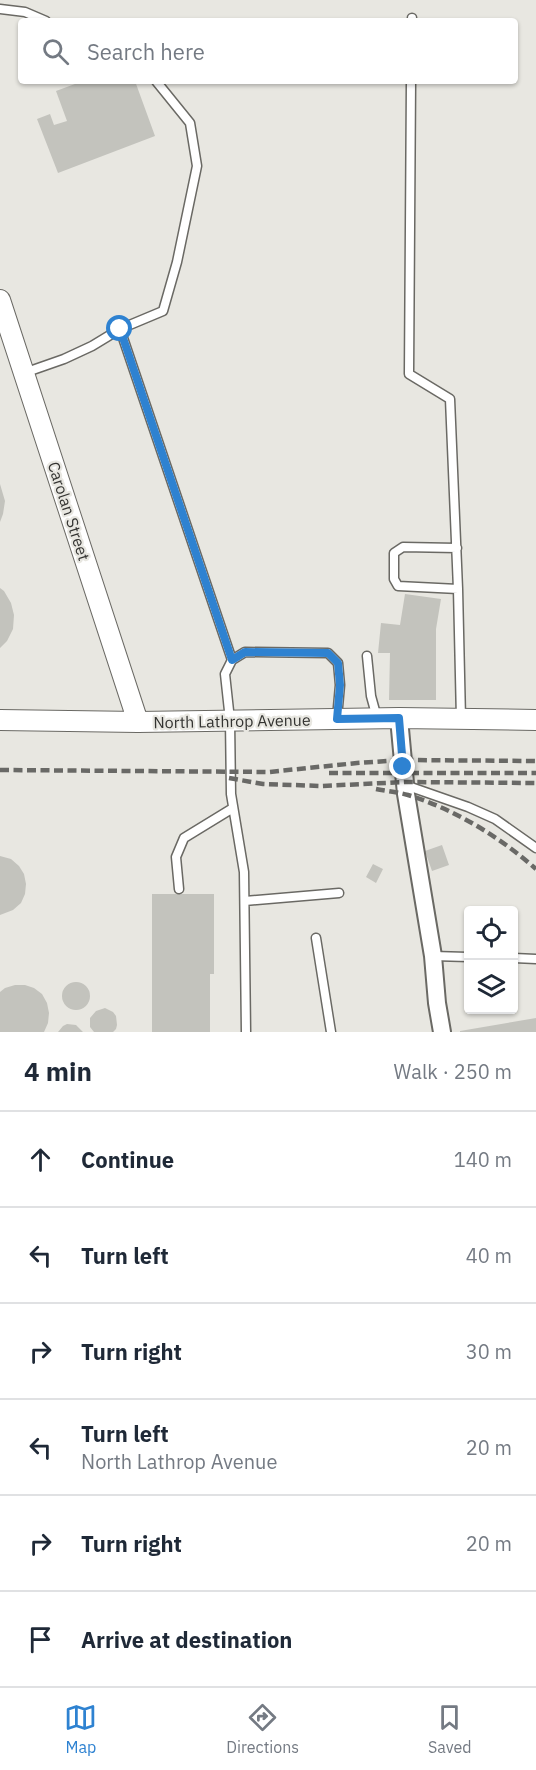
<!DOCTYPE html>
<html lang="en">
<head>
<meta charset="utf-8">
<style>
  body { margin:0; font-family:"IBM Plex Sans",sans-serif; background:#f6f6f7; color:#1f2937 }
  .controls { position:absolute; right:18px; bottom:18px; display:grid; overflow:hidden; border-radius:6px; box-shadow:0 2px 4px #0004 }
  .controls button { width:54px; height:54px; display:grid; place-items:center; padding:0; border:0; border-bottom:2px solid #e0e1e3; background:#fff; color:#1f2937; font:30px sans-serif }
  .stop { position:absolute; width:18px; height:18px; margin:-14px; border:4px solid #2e82d1; border-radius:50%; background:#fff }
  .stop.end { background:#2e82d1; border-color:#fff; box-shadow:0 2px 6px #0008 }
  .list { margin:0; padding:0; list-style:none }
  h2 { display:flex; justify-content:space-between; align-items:center; height:78px; margin:0; padding:0 24px; font-size:26px }
  h2 small { font-size:20px; font-weight:400; color:#747a83 }
  .list li { display:grid; grid-template-columns:39px 1fr auto; gap:18px; align-items:center; box-sizing:border-box; height:96px; padding:0 24px; border-top:2px solid #e0e1e3 }
  .list b { display:block; font-size:22px; white-space:nowrap }
  .list p { margin:0; font-size:20px; white-space:nowrap; color:#747a83 }
  .list em { font-size:20px; font-style:normal; color:#747a83 }
  .icon { flex:none; width:33px; height:33px; fill:none; stroke:currentColor; stroke-width:2; stroke-linecap:round; stroke-linejoin:round }
  .map { position:relative; flex:none; width:536px; height:1032px; overflow:hidden }
  .search { position:absolute; background:#fff; box-shadow:0 2px 4px #0004; left:18px; right:18px; top:18px; height:66px; display:flex; align-items:center; gap:15px; box-sizing:border-box; padding:0 21px; border-radius:6px; color:#747a83; font-size:22px }
  .sheet { height:654px; background:#fff }
  nav { display:flex; justify-content:space-around; align-items:center; box-sizing:border-box; height:84px; border-top:2px solid #e0e1e3; background:#fff; font-size:16px; color:#747a83 }
  nav a { display:grid; justify-items:center; gap:3px }
  nav .on { color:#2e82d1 }
  .map>svg:first-child { display:block }
</style>
</head>
<body>
<div class="map">
<svg width="536" height="1032" viewBox="0 0 536 1032">
  <rect width="100%" height="100%" fill="#e8e7e1"/>
  <path fill="#c3c3bd" d="M 83,81 L 135,81 L 155,136 L 58,173 L 37,119 L 50,114 L 54,125 L 67,121 L 56,91 Z
    M 0,484 L 5,501 L 3,514 L 0,522 Z
    M 0,588 L 4,591 L 11,603 L 14,615 L 13,629 L 7,641 L 0,648 Z
    M 405,594 L 441,599 L 436,629 L 436,700 L 389,700 L 390,653 L 378,653 L 381,623 L 400,625 Z
    M 442,845 L 449,865 L 432,871 L 425,851 Z
    M 0,856 L 11,859 L 19,866 L 24,874 L 26,884 L 25,894 L 21,903 L 13,910 L 0,915 Z
    M 373,864 L 383,869 L 376,883 L 366,877 Z
    M 152,894 L 214,894 L 214,974 L 210,974 L 210,1032 L 152,1032 Z
    M62 996a14 14 0 1 1 28 0a14 14 0 1 1-28 0Z
    M 15,985 L 25,985 L 34,988 L 42,994 L 47,1003 L 49,1013 L 48,1023 L 44,1032 L 0,1032 L 0,992 L 5,988 Z
    M 105,1008 L 113,1012 L 116,1016 L 117,1025 L 116,1029 L 113,1032 L 94,1032 L 90,1027 L 90,1018 L 96,1011 Z
    M 536,1018 L 536,1032 L 460,1032 L 460,1031 Z
    M 67,1024 L 76,1025 L 83,1032 L 58,1032 L 63,1026 Z"/>
  <g fill="none" stroke-linecap="round" stroke-linejoin="round">
    <g stroke="#6a6964" stroke-width="11">
      <path id="service" d="M 0,9 L 25,12 L 46,21
        M 412,21 L 412,18
        M 411,81 L 409,374 L 450,399 L 458,589 L 461,719
        M 120,329 L 163,311 L 177,262 L 197,166 L 190,123 L 156,81
        M 24,373 L 64,359 L 92,346 L 120,329 L 232,660
        M 457,548 L 403,547 L 394,553 L 394,579 L 398,586 L 458,589
        M 367,656 L 371,696 L 377,718
        M 405,785 L 468,807 L 495,819 L 536,848
        M 179,889 L 176,857 L 184,838 L 233,808
        M 245,901 L 339,893
        M 316,938 L 331,1032
        M 433,956 L 468,957
        M 514,958 L 536,959
        M 246,1032 L 244,872 L 231,794 L 230,720 L 225,674 L 232,660 L 245,652 L 328,653 L 338,663 L 340,685 L 337,718"/>
    </g>
    <g stroke="#6a6964" stroke-width="20">
      <path id="minor" d="M 399,718 L 406,794 L 433,956 L 437,1003 L 442,1032"/>
    </g>
    <g stroke="#6a6964" stroke-width="22">
      <path id="tertiary" d="M 0,300 L 138,722
        M 0,720 L 138,722 L 399,718 L 536,720"/>
    </g>
    <use href="#service" stroke="#fff" stroke-width="8"/>
    <use href="#minor" stroke="#fff" stroke-width="16"/>
    <use href="#tertiary" stroke="#fff" stroke-width="20"/>
    <path stroke="#696966" stroke-width="4.5" stroke-dasharray="9 4.5" stroke-linecap="butt" d="M 0,770 L 269,772 L 357,763 L 402,760 L 536,761
      M 329,773 L 536,773
      M 229,778 L 263,784 L 322,786 L 405,782 L 536,783
      M 376,789 C 386,791 397,792 408,795 C 454,809 500,837 536,869"/>
  </g>
  <g fill="none" stroke-linecap="round" stroke-linejoin="round">
    <path stroke="#2e82d1" stroke-width="8" d="M 120,329 L 232,660 L 245,652 L 328,653 L 338,663 L 340,685 L 337,719 L 399,718 L 403,767"/>
  </g>
  <g text-anchor="middle" stroke-width="4.5" stroke-linejoin="round" paint-order="stroke">
    <g font-size="16" fill="#343432" stroke="#e8e7e1">
      <text transform="translate(69 511) rotate(72)" y="6">Carolan Street</text>
      <text transform="translate(232 721) rotate(-1)" y="6">North Lathrop Avenue</text>
    </g>
  </g>
</svg>
<div class="controls">
<button><svg class="icon" aria-label="locate" viewBox="0 0 24 24"><circle cx="12" cy="12" r="6"/><path d="M12 2v4M12 18v4M2 12h4M18 12h4"/></svg></button>
<button><svg class="icon" aria-label="layers" viewBox="0 0 24 24"><path d="M12 4l9 5-9 5-9-5zM3 14l9 5 9-5"/></svg></button>
</div>
<div class="stop" style="left:120px;top:329px"></div>
<div class="stop end" style="left:403px;top:767px"></div>
<div class="search"><svg class="icon" aria-label="search" viewBox="0 0 24 24"><circle cx="10" cy="10" r="6"/><path d="M15 15l6 6"/></svg>Search here</div>
</div>
<section class="sheet">
<h2>4 min<small>Walk · 250 m</small></h2>
<ul class="list">
<li><svg class="icon" aria-label="ahead" viewBox="0 0 24 24"><path d="M12 20V5M6 11l6-6 6 6"/></svg><div><b>Continue</b></div><em>140 m</em></li>
<li><svg class="icon" aria-label="left" viewBox="0 0 24 24"><path d="M17 20v-9H6M10 6l-5 5 5 5"/></svg><div><b>Turn left</b></div><em>40 m</em></li>
<li><svg class="icon" aria-label="right" viewBox="0 0 24 24"><path d="M7 20v-9h11M14 6l5 5-5 5"/></svg><div><b>Turn right</b></div><em>30 m</em></li>
<li><svg class="icon" aria-label="left" viewBox="0 0 24 24"><path d="M17 20v-9H6M10 6l-5 5 5 5"/></svg><div><b>Turn left</b><p>North Lathrop Avenue</p></div><em>20 m</em></li>
<li><svg class="icon" aria-label="right" viewBox="0 0 24 24"><path d="M7 20v-9h11M14 6l5 5-5 5"/></svg><div><b>Turn right</b></div><em>20 m</em></li>
<li><svg class="icon" aria-label="arrive" viewBox="0 0 24 24"><path d="M6 21V4h12l-3 4 3 4H6"/></svg><div><b>Arrive at destination</b></div></li>
</ul>
</section>
<nav>
<a class="on"><svg class="icon" aria-label="map" viewBox="0 0 24 24"><path d="M3 6l6-2 6 2 6-2v14l-6 2-6-2-6 2zM9 4v14M15 6v14"/></svg>Map</a>
<a><svg class="icon" aria-label="directions" viewBox="0 0 24 24"><path d="M12 3l9 9-9 9-9-9zM9 14v-3h6M13 9l2 2-2 2"/></svg>Directions</a>
<a><svg class="icon" aria-label="saved" viewBox="0 0 24 24"><path d="M7 4h10v16l-5-4-5 4z"/></svg>Saved</a>
</nav>
</body>
</html>
